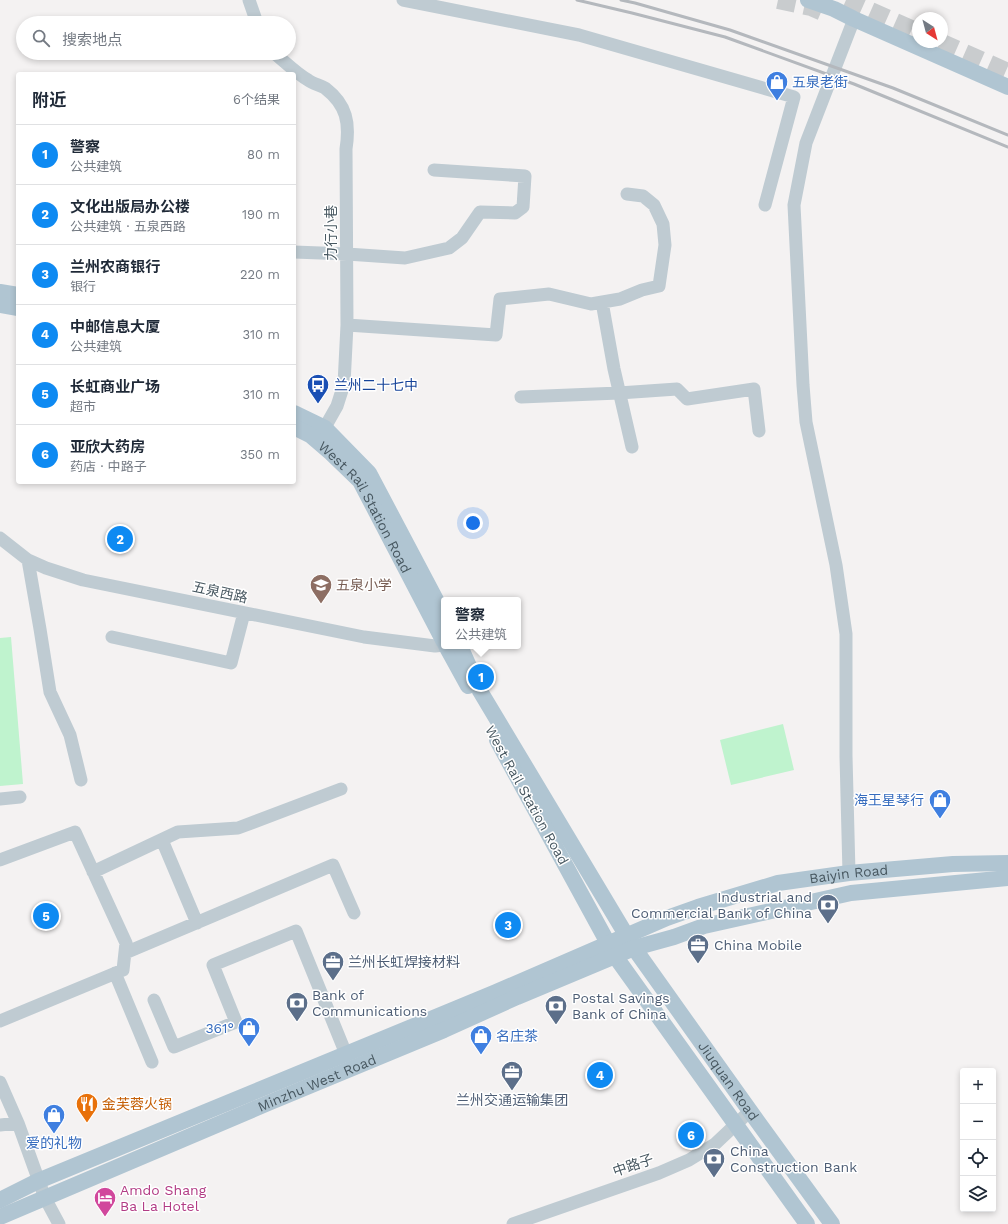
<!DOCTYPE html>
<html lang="zh">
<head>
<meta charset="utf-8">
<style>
  body { margin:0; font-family:"Work Sans","Noto Sans SC",sans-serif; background:#f2f2f3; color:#1f2937 }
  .controls { position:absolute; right:12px; bottom:12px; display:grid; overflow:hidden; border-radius:4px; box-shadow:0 2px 6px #0003 }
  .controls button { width:36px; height:36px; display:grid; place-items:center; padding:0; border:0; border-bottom:1px solid #e0e1e3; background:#fff; color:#1f2937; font:20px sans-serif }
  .compass { position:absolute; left:912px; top:12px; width:36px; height:36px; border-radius:50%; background:#fff; box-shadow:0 2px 6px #0003; rotate:144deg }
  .you { position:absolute; left:473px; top:523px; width:14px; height:14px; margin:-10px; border:3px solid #fff; border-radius:50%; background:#1a73e8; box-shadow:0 0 0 6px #1a73e833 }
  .badge { display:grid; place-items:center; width:26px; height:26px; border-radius:50%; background:#0e8af2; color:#fff; font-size:13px; font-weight:700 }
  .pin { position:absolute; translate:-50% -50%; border:2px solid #fff; box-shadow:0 1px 4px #0006 }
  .popup { position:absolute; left:441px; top:597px; width:80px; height:52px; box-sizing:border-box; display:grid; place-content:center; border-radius:4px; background:#fff; filter:drop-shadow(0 1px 3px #0005); font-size:13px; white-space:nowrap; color:#747a83 }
  .popup b { font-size:15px; color:#1f2937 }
  .popup::after { content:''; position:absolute; left:50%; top:100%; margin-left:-8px; border:8px solid transparent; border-top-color:#fff }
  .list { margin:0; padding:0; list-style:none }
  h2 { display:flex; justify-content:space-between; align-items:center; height:52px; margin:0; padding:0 16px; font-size:17px }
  h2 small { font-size:13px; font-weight:400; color:#747a83 }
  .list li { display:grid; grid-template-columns:26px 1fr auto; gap:12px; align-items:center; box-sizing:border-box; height:60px; padding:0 16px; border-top:1px solid #e0e1e3 }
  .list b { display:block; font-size:15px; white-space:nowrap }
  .list p { margin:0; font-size:13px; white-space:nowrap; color:#747a83 }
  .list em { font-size:13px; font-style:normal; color:#747a83 }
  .icon { flex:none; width:22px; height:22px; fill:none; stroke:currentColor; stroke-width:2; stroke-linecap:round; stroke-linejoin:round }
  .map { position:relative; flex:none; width:1008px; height:1224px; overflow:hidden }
  .search { position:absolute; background:#fff; box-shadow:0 2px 6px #0003; left:16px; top:16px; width:280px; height:44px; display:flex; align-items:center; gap:10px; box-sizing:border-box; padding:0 14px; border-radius:22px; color:#747a83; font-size:15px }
  .panel { position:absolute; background:#fff; box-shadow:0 2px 6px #0003; left:16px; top:72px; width:280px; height:412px; border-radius:4px }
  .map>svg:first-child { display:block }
</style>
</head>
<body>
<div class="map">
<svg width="1008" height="1224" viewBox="0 0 1008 1224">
  <rect width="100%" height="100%" fill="#f4f2f2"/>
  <path fill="#bff3ce" d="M 11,637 L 23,784 L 0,786 L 0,638 Z
    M 783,724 L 794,770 L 731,785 L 720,740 Z"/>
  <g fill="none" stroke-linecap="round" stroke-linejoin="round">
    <path stroke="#c9ccce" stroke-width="18" stroke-dasharray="18 9" stroke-linecap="butt" d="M 778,0 L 811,7 L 825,13
      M 846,0 L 918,32
      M 940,42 L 1008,72"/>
    <path stroke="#bfcbd2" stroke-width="13" d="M 249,0 L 257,23
      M 403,0 L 579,35 L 794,97 L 765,205
      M 274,53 C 285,62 297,74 308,80 C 313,84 320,85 325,88 C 347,105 350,123 346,149 L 347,325 L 344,384 L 337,406 L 320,436
      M 294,252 L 347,254 L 405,258 L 449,248 L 462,238 L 480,212 L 515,213 L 523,207 L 525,176 L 434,170
      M 602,302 L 614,369 L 632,447
      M 347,325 L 496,335 L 500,299 L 549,294 L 591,304 L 620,299 L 642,290 L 659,286 L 665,245 L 663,224 L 654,205 L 643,196 L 627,194
      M 521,397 L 619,393 L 677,389 L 687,399 L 754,389 L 759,431
      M 0,538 L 28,560 L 46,568 L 83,580 L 364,637 L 435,646 L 444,645
      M 28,560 L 40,629 L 50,692 L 70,735 L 81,780
      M 112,637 L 231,663 L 244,613
      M 0,799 L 20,797
      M 162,840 L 197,923
      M 0,860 L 75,832 L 126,943 L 123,970 L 0,1021
      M 93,872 L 178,832 L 238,828 L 341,789
      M 849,873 L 846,756 L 846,634 L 836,565 L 806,422 L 803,385 L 794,205 L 806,143 L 854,19
      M 125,953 L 333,865 L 354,913
      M 115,973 L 152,1062
      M 154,1000 L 174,1047 L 236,1022 L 213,965 L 296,931 L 346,1054
      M 0,1082 L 18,1123 L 45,1198 L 59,1224
      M 0,1125 L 18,1123
      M 513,1224 L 659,1173 L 689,1160 L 715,1144 L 750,1111"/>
    <g stroke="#b0c5d2" stroke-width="16">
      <path d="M 808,0 L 834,9 L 854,19 L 1008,87"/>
      <path d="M 0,292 L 18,295"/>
      <path d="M 0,305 L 18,308"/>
      <path d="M 294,413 L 325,428 L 369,473 L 444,615"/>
      <path id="s1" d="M 294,427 L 310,435 L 331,453 L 360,481 L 444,642"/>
      <path d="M 446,646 L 468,686"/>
      <path id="s2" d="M 460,646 L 480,691 L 634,948 L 750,1111 L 832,1224"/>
      <path d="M 497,740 L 615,956 L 807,1224"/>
      <path id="s3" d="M 0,1200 L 38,1181 L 494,993 L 667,918 L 698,907 L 778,883 L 849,873 L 953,864 L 1008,863"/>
      <path id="s4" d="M 0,1217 L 266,1104 L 444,1030 L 517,997 L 634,948 L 674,937 L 704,926 L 851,893 L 1008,878"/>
    </g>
    <path stroke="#b4b8bd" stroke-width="3" d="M 577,0 L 632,13 L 725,37 L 854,84 L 1008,147
      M 621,0 L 635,3 L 730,30 L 893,88 L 1008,135"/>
  </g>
  <defs>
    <g id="shop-pin" transform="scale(1.15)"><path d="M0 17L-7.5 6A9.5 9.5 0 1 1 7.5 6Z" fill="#3f7fe0" stroke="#fff"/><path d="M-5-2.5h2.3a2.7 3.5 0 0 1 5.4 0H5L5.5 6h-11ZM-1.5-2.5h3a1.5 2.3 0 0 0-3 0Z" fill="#fff"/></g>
    <g id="bus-pin" transform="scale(1.15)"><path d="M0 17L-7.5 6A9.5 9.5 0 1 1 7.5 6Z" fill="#1a4fb4" stroke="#fff"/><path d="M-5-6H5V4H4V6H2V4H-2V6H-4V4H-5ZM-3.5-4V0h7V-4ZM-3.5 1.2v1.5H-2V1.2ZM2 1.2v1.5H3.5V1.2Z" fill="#fff"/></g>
    <g id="school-pin" transform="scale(1.15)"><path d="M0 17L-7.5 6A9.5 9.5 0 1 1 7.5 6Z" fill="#8d6e63" stroke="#fff"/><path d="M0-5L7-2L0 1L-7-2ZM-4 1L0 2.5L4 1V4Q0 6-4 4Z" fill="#fff"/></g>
    <g id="bank-pin" transform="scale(1.15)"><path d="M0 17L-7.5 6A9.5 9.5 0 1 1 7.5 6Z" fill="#5c6f8a" stroke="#fff"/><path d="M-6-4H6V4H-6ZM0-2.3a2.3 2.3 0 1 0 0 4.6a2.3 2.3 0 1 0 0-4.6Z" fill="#fff"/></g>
    <g id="office-pin" transform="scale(1.15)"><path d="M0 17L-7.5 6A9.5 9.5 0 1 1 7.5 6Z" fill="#5c6f8a" stroke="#fff"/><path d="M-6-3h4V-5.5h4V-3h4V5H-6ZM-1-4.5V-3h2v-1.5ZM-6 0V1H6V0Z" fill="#fff"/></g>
    <g id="restaurant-pin" transform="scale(1.15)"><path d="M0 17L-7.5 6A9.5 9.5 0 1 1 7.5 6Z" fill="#e8710a" stroke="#fff"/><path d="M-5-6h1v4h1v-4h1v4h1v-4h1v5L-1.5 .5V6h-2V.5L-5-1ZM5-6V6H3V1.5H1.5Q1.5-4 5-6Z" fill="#fff"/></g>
    <g id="hotel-pin" transform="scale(1.15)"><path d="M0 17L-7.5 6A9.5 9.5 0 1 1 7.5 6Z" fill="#d1479c" stroke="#fff"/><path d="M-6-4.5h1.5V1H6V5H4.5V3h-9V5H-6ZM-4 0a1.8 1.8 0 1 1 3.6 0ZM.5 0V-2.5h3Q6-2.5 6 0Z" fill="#fff"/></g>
  </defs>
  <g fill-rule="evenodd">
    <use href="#shop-pin" x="777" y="82"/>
    <use href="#bus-pin" x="318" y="385"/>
    <use href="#school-pin" x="321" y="585"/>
    <use href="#shop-pin" x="940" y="800"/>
    <use href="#bank-pin" x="828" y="905"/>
    <use href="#office-pin" x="698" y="945"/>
    <use href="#office-pin" x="333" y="962"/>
    <use href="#bank-pin" x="297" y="1003"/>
    <use href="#bank-pin" x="556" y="1006"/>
    <use href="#shop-pin" x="249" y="1028"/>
    <use href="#shop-pin" x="481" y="1036"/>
    <use href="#office-pin" x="512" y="1072"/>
    <use href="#restaurant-pin" x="87" y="1104"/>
    <use href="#shop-pin" x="54" y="1115"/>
    <use href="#bank-pin" x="714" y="1159"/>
    <use href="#hotel-pin" x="105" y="1198"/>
  </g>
  <g text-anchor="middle" stroke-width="3" stroke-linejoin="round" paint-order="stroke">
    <g font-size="14" fill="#366cbe" stroke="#fff" text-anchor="start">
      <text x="792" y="87">五泉老街</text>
      <text x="924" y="805" text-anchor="end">海王星琴行</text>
      <text x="234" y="1033" text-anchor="end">361°</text>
      <text x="496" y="1041">名庄茶</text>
      <text x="54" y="1148" text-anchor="middle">爱的礼物</text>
    </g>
    <g font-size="14" fill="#485861" stroke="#fff">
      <text transform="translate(331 233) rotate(-90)" y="5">力行小巷</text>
      <text dy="5" stroke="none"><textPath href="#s1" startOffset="110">West Rail Station Road</textPath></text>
      <text transform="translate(220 592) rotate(12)" y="5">五泉西路</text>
      <text transform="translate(527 795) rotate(61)" y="5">West Rail Station Road</text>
      <text dy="5" stroke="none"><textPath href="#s3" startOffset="912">Baiyin Road</textPath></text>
      <text dy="5" stroke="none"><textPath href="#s2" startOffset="512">Jiuquan Road</textPath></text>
      <text dy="5" stroke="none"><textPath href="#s4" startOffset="344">Minzhu West Road</textPath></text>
      <text transform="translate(633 1165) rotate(-19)" y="5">中路子</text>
    </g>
    <g font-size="14" fill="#164399" stroke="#fff" text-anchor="start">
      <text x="334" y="390">兰州二十七中</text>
    </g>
    <g font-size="14" fill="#785e54" stroke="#fff" text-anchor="start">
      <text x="336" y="590">五泉小学</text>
    </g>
    <g font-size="14" fill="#4e5e75" stroke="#fff" text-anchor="start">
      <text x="812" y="902" text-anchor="end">Industrial and<tspan x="812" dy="16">Commercial Bank of China</tspan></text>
      <text x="714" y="950">China Mobile</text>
      <text x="348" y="967">兰州长虹焊接材料</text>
      <text x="312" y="1000">Bank of<tspan x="312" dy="16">Communications</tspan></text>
      <text x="572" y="1003">Postal Savings<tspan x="572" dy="16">Bank of China</tspan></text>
      <text x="512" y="1105" text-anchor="middle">兰州交通运输集团</text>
      <text x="730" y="1156">China<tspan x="730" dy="16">Construction Bank</tspan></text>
    </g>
    <g font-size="14" fill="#c56008" stroke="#fff" text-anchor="start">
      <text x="102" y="1109">金芙蓉火锅</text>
    </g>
    <g font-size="14" fill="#b23c85" stroke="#fff" text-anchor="start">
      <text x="120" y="1195">Amdo Shang<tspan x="120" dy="16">Ba La Hotel</tspan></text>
    </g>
  </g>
</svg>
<div class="controls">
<button>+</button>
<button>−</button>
<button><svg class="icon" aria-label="locate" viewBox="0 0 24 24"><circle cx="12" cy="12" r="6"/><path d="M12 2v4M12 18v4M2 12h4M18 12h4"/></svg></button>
<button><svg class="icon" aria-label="layers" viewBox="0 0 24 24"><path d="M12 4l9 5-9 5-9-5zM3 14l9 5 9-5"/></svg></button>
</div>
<svg class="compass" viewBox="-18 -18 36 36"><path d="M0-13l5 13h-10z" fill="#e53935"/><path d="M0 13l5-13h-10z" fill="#747a83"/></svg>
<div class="you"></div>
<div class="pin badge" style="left:481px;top:677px">1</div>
<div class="popup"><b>警察</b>公共建筑</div>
<div class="pin badge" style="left:120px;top:539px">2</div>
<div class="pin badge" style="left:508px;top:925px">3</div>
<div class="pin badge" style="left:600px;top:1075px">4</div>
<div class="pin badge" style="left:46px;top:916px">5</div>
<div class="pin badge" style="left:691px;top:1135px">6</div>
<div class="search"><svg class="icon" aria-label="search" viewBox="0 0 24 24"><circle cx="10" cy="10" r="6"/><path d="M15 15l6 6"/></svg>搜索地点</div>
<section class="panel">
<h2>附近<small>6个结果</small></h2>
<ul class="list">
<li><span class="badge">1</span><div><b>警察</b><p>公共建筑</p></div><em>80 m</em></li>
<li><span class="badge">2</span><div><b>文化出版局办公楼</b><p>公共建筑 · 五泉西路</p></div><em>190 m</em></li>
<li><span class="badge">3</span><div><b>兰州农商银行</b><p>银行</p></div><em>220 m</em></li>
<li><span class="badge">4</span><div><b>中邮信息大厦</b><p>公共建筑</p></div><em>310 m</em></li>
<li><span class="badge">5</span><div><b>长虹商业广场</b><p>超市</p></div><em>310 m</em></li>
<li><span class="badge">6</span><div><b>亚欣大药房</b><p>药店 · 中路子</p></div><em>350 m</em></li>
</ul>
</section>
</div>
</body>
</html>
